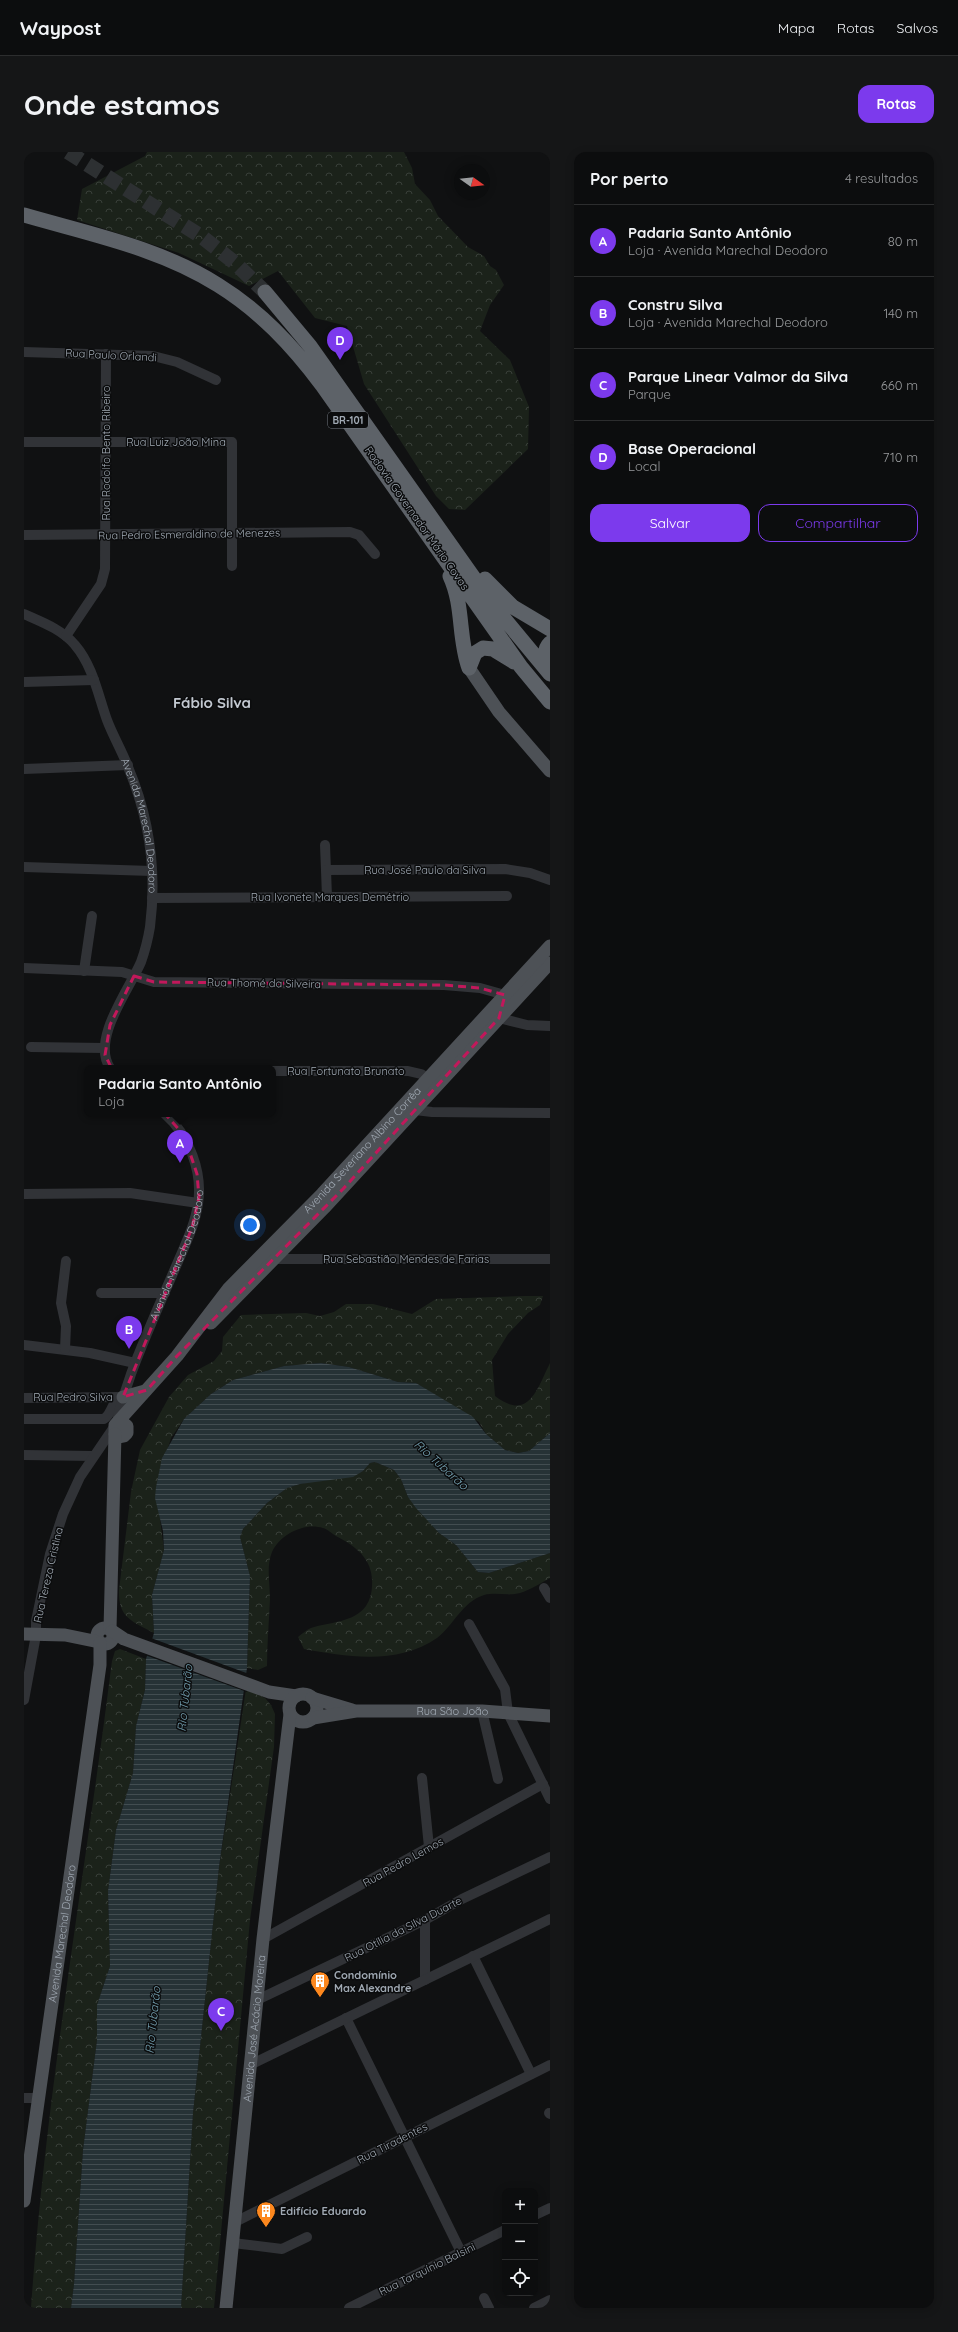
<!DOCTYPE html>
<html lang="pt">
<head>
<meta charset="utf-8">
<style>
  body { margin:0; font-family:Quicksand,sans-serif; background:#151617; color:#f1f3f6 }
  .controls { position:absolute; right:12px; bottom:12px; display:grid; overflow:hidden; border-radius:8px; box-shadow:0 2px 10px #0003 }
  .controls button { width:36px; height:36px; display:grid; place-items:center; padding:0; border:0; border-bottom:1px solid #2c2d2e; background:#0c0d0e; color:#f1f3f6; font:20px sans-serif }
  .compass { position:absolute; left:430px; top:12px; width:36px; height:36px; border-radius:50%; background:#0c0d0e; box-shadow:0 2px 10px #0003; rotate:105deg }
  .you { position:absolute; left:226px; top:1073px; width:14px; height:14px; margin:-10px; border:3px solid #fff; border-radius:50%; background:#1a73e8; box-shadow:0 0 0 6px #1a73e833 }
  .badge { display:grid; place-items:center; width:26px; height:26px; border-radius:50%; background:#7c3aed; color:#fff; font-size:13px; font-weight:700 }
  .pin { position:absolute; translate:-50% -33px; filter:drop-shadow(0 1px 2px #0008) }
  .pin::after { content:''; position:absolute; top:21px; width:14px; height:12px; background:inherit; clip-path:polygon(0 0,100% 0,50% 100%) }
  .popup { position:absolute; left:60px; top:913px; width:192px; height:52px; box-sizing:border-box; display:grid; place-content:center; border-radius:8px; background:#0c0d0e; filter:drop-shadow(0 1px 3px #0005); font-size:13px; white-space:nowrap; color:#9a9c9e }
  .popup b { font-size:15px; color:#f1f3f6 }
  .popup::after { content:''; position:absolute; left:50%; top:100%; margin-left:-8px; border:8px solid transparent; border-top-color:#0c0d0e }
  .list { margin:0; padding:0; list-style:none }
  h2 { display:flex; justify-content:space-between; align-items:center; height:52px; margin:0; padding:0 16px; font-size:17px }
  h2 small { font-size:13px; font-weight:400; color:#9a9c9e }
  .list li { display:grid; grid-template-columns:26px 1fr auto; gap:12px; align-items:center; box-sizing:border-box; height:72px; padding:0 16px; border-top:1px solid #2c2d2e }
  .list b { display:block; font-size:15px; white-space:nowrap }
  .list p { margin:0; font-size:13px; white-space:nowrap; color:#9a9c9e }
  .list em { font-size:13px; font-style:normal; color:#9a9c9e }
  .actions { display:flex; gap:8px; padding:12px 16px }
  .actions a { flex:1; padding:9px 0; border:1px solid #7c3aed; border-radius:12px; text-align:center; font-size:14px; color:#7c3aed }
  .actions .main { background:#7c3aed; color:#fff }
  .icon { flex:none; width:22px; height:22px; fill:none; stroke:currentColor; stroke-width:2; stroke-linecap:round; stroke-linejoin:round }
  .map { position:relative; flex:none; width:526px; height:2156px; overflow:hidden; border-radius:12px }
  header { display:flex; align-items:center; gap:24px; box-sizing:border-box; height:56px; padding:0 20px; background:#0c0d0e; border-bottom:1px solid #2c2d2e }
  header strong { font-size:19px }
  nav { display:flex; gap:22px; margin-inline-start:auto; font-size:14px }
  .intro { display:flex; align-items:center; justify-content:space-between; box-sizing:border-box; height:96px; padding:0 24px }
  h1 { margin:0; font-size:28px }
  .button { padding:10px 18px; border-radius:12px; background:#7c3aed; color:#fff; font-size:14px; font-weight:700 }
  main { display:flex; gap:24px; padding:0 24px }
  aside { flex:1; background:#0c0d0e; border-radius:12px; box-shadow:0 2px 10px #0003 }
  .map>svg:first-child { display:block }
</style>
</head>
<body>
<header>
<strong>Waypost</strong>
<nav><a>Mapa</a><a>Rotas</a><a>Salvos</a></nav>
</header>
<div class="intro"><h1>Onde estamos</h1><a class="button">Rotas</a></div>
<main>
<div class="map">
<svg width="526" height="2156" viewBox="0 0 526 2156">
  <defs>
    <pattern id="forest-crowns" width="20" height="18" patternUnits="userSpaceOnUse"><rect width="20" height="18" fill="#1b221a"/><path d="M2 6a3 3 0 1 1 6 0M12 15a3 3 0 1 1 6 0" fill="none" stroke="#393f39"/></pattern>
    <pattern id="water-rules" width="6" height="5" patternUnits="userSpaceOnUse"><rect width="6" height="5" fill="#263236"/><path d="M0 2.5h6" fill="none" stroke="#424d51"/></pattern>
  </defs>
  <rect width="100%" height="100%" fill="#101112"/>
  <path fill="url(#forest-crowns)" d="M 123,0 L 380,0 L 388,16 L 391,32 L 406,48 L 414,64 L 444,95 L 460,104 L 466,114 L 472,118 L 480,133 L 466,153 L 456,179 L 486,208 L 505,255 L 504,297 L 441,358 L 425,357 L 412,344 L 340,232 L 323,174 L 291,166 L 254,119 L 225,134 L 155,101 L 53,68 L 58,37 L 121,4 Z
    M 502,1144 L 519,1144 L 516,1153 L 504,1161 L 484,1182 L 468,1208 L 471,1244 C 505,1270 513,1237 526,1211 L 526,1281 L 505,1299 L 494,1301 L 481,1298 L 462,1282 L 455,1270 L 392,1231 L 374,1230 L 325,1215 L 297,1211 L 260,1214 L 209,1228 L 187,1242 L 160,1267 L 147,1286 L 132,1335 L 140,1398 L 128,1443 L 130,1481 C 108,1469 94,1466 95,1438 L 107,1340 L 116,1298 L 145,1245 L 164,1223 L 190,1209 L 198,1199 L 199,1185 L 217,1163 L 282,1161 L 296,1164 L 310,1160 L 322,1152 L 349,1152 L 388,1162 L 412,1147 Z
    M 351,1310 L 370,1318 L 377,1327 L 384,1345 L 415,1381 L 432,1393 L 454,1420 L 465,1421 L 526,1401 L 526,1426 C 517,1431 506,1438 496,1441 C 485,1444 471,1440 460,1443 C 438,1450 430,1473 413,1486 C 375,1513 323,1505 280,1497 L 274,1485 C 278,1482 282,1478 287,1476 C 304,1470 330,1471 342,1454 C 346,1448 348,1440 348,1434 C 350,1408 333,1395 312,1384 C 308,1382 304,1377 299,1376 C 281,1370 256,1382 248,1400 C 242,1415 246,1431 246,1447 C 245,1470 243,1492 243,1514 L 234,1518 L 223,1516 L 226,1424 L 216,1385 L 219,1377 L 243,1351 L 263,1336 L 276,1332 L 339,1319 L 346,1311 Z
    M 96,1497 L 122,1507 L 121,1538 L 112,1574 L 109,1621 L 92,1678 L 84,1739 L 86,1814 L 73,1853 L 73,1888 L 59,1998 L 50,2132 L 47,2156 L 7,2156 C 22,1939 61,1725 88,1509 L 91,1499 Z
    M 222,1537 L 241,1546 L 247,1553 L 251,1562 L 250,1595 L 226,1768 L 190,2156 L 157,2156 L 169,1961 L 195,1715 Z"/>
  <path fill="url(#water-rules)" d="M 297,1211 L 325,1215 L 374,1230 L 392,1231 L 449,1265 L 462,1282 L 481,1298 L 494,1301 L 505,1299 L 526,1281 L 526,1401 L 465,1421 L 454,1420 L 432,1393 L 415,1381 L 392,1356 L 384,1345 L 377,1327 L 370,1318 L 351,1310 L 346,1311 L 339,1319 L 329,1325 L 276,1332 L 263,1336 L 243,1351 L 219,1377 L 216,1385 L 226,1424 L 223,1516 L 195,1715 L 169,1961 L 157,2156 L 47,2156 L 50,2132 L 59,1998 L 73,1888 L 73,1853 L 86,1814 L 84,1739 L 92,1678 L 109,1621 L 112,1574 L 121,1538 L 122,1507 L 130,1481 L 128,1443 L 140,1398 L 139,1379 L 131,1346 L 132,1335 L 138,1306 L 160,1267 L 187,1242 L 209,1228 L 260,1214 Z"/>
  <path fill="#101112" d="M 127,1486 L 225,1522 L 223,1540 L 121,1503 Z"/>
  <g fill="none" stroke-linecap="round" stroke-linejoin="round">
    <path stroke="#2d3032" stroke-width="15" stroke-dasharray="15 8" stroke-linecap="butt" d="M 44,0 L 178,85 L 211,111 L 241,140"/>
    <g stroke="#313337" stroke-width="10">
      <path d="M 0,200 L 129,204 L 153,210 L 192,228"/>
      <path d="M 0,290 L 208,290 L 208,414"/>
      <path d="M 0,383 L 326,380 L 335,383 L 351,402"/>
      <path id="s1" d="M 0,462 C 18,470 39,478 51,493 C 69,514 74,543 83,568 C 89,584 98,599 104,615 C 126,667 133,719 126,775 C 124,787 121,799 117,810 C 105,838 67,887 86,916"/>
      <path d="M 42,484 L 77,432 L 81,417 L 82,202"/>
      <path d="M 0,530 L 70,528"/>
      <path d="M 0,617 L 104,613"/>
      <path d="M 301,693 L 302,718"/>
      <path d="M 0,715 L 128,719"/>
      <path d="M 303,745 L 302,718 L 481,717 L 506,721 L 526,728"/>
      <path d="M 128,746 L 483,744"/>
      <path d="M 0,816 L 98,820 L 130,830 L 420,833 L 456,836 L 481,843"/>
      <path d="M 60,819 L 68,764"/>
      <path d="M 475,866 L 503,873 L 526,874"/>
      <path d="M 7,895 L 80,896"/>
      <path d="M 249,919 L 384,919 L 397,922 L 409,930"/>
      <path d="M 387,955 L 391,958 L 408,960 L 526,961"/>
      <path d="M 0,1042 L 106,1041 L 174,1051"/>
      <path d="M 247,1105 L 250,1107 L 526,1107"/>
      <path d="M 77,1141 L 141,1141"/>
      <path d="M 0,1193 L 66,1201 L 111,1211"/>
      <path d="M 41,1197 L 42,1174 L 37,1151 L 42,1109"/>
      <path d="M 0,1246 L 99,1245"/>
      <path d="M 0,1267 L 80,1267 C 90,1260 85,1251 99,1245"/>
      <path id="s2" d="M 93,1271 C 95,1254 102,1238 107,1222 C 121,1184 137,1149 153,1112 C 161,1093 171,1073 174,1052 C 179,1020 165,983 141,962"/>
      <path d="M 0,1303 L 69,1304"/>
      <path d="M 520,1436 L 526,1446"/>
      <path d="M 445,1472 L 481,1537 L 484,1561 L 526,1647"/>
      <path d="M 0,1548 L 12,1483 L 12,1469 L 26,1402 L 39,1362 L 56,1325 L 90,1275"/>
      <path d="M 458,1559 L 474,1627"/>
      <path d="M 398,1626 L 405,1695"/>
      <path d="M 239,1787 L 519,1632"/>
      <path d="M 449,1804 L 507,1922"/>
      <path d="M 401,1828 L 401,1768"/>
      <path d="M 233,1848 L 401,1768 L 438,1747 L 526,1705"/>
      <path d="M 322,1866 L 437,2100"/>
      <path d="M 226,1913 L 526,1767"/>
      <path d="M 0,1946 L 15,1946"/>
      <path d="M 525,1961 L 526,1962"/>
      <path d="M 511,2063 L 526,2056"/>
      <path d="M 211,2070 L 526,1913"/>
      <path d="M 209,2091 L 258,2097 L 283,2085"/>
      <path d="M 460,2146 L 465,2156"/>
      <path d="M 325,2156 L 481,2078"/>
      <path d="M 510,2156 L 526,2148"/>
    </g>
    <g stroke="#4d5156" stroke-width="13">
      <path d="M 445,516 L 475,560 L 526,619"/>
      <path d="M 187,1171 L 300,1056 L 526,811"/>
      <path d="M 99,1245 L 121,1239"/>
      <path id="s3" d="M 93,1271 L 98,1270 L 103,1274 L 103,1281 L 100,1284 L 95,1285 L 91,1282 L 91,1273 L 153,1204 L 205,1136 L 298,1042 L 526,794"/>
      <circle cx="81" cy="1484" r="8"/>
      <path d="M 86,1477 L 91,1282"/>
      <path d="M 88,1479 L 100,1487 L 245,1540 L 272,1544"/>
      <path d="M 0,1482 L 41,1483 L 75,1490"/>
      <circle cx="279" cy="1556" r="14"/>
      <path d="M 288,1546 L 328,1558"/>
      <path id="s4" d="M 289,1566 L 332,1559 L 458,1559 L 526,1564"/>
      <path id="s5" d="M 0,2049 L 76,1513 L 76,1491"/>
      <path id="s6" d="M 202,2156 L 239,1787 L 266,1562"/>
    </g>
    <path stroke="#5d6268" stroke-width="15" d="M 0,63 C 65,82 136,96 194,133 C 236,159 268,193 298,233 L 497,515 L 526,550
      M 241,140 L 286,194 L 469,453 L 526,522
      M 426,424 C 440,454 434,486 445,516
      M 461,427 L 489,455 L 526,477
      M 526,491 C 518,499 522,509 526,518
      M 445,516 L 451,501 L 459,496 L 469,497 L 490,510"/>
  </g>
  <path fill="none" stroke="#c2185b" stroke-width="3" stroke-dasharray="8 5" stroke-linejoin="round" d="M 110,824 L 130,830 L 420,833 L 456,836 L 481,843 L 475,866 L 319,1037 L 153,1204 L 123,1238 L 99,1245 L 168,1076 L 175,1045 L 173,1022 L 160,983 L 142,963 L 89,919 L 81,903 L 86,873 Z"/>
  <defs>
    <g id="building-pin" transform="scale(1)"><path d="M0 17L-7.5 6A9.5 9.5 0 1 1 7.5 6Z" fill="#fd881e" stroke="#0b0c0d"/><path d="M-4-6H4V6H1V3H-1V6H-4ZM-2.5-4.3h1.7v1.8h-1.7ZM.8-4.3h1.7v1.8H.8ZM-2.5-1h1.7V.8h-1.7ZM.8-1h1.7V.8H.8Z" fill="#fff"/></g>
  </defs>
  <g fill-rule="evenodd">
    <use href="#building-pin" x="296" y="1829"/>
    <use href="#building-pin" x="242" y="2059"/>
  </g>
  <g text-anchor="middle" stroke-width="3" stroke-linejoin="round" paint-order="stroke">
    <rect fill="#0b0c0d" stroke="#747b82" stroke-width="1" x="304" y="260" width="40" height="16" rx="3"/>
    <g font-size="10" font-weight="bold" fill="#a1aab4">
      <text x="324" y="272">BR-101</text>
    </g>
    <g font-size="11" fill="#a1aab4" stroke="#0b0c0d">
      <text transform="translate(87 203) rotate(3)" y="4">Rua Paulo Orlandi</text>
      <text x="152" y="294">Rua Luiz João Mina</text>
      <text transform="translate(82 301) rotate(-90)" y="4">Rua Rodolfo Bento Ribeiro</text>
      <text transform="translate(393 366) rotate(55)" y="4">Rodovia Governador Mário Covas</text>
      <text transform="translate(165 382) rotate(-1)" y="4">Rua Pedro Esmeraldino de Menezes</text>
      <text dy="4" stroke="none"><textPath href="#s1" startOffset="254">Avenida Marechal Deodoro</textPath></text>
      <text x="401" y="722">Rua José Paulo da Silva</text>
      <text x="306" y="749">Rua Ivonete Marques Demétrio</text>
      <text transform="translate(240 831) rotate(1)" y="4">Rua Thomé da Silveira</text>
      <text x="322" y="923">Rua Fortunato Brunato</text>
      <text dy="4" stroke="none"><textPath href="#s3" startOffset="412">Avenida Severiano Albino Corrêa</textPath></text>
      <text dy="4" stroke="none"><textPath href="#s2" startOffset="179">Avenida Marechal Deodoro</textPath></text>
      <text x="382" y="1111">Rua Sebastião Mendes de Farias</text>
      <text x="49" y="1249">Rua Pedro Silva</text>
      <text transform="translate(24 1423) rotate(-77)" y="4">Rua Tereza Cristina</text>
      <text dy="4" stroke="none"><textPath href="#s4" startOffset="140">Rua São João</textPath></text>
      <text transform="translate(379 1710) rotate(-29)" y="4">Rua Pedro Lemos</text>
      <text transform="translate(379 1777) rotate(-27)" y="4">Rua Otília da Silva Duarte</text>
      <text dy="4" stroke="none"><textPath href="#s5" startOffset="270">Avenida Marechal Deodoro</textPath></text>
      <text dy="4" stroke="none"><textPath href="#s6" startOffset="281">Avenida José Acácio Moreira</textPath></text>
      <text transform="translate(368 1991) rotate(-27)" y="4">Rua Tiradentes</text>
      <text transform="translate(403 2117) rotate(-26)" y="4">Rua Tarquínio Balsini</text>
    </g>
    <g font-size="11" font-weight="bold" fill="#a1aab4" stroke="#0b0c0d" text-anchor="start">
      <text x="310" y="1827">Condomínio<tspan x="310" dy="13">Max Alexandre</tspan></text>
      <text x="256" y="2063">Edifício Eduardo</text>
    </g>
    <g font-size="12" font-style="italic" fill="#75a1b2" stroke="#0b0c0d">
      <text transform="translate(417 1313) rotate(42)" y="4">Rio Tubarão</text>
      <text transform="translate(161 1546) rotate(-84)" y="4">Rio Tubarão</text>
      <text transform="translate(129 1868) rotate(-84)" y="4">Rio Tubarão</text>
    </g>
    <g font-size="15" font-weight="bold" fill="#c2c8d0" stroke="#0b0c0d">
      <text x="188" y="556">Fábio Silva</text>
    </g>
  </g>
</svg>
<div class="controls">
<button>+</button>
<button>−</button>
<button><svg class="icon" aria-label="locate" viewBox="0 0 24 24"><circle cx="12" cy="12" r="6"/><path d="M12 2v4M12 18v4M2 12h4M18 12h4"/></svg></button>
</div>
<svg class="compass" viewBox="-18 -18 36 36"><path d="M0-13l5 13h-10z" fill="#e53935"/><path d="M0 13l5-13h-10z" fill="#9a9c9e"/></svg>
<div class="you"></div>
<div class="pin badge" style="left:156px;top:1011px">A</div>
<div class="popup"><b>Padaria Santo Antônio</b>Loja</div>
<div class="pin badge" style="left:105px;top:1197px">B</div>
<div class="pin badge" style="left:197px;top:1879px">C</div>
<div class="pin badge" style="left:316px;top:208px">D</div>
</div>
<aside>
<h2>Por perto<small>4 resultados</small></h2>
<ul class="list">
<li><span class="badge">A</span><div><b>Padaria Santo Antônio</b><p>Loja · Avenida Marechal Deodoro</p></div><em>80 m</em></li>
<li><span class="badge">B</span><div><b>Constru Silva</b><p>Loja · Avenida Marechal Deodoro</p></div><em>140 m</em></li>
<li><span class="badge">C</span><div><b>Parque Linear Valmor da Silva</b><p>Parque</p></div><em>660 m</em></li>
<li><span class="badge">D</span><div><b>Base Operacional</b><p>Local</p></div><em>710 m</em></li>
</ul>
<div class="actions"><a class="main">Salvar</a><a>Compartilhar</a></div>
</aside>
</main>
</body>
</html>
